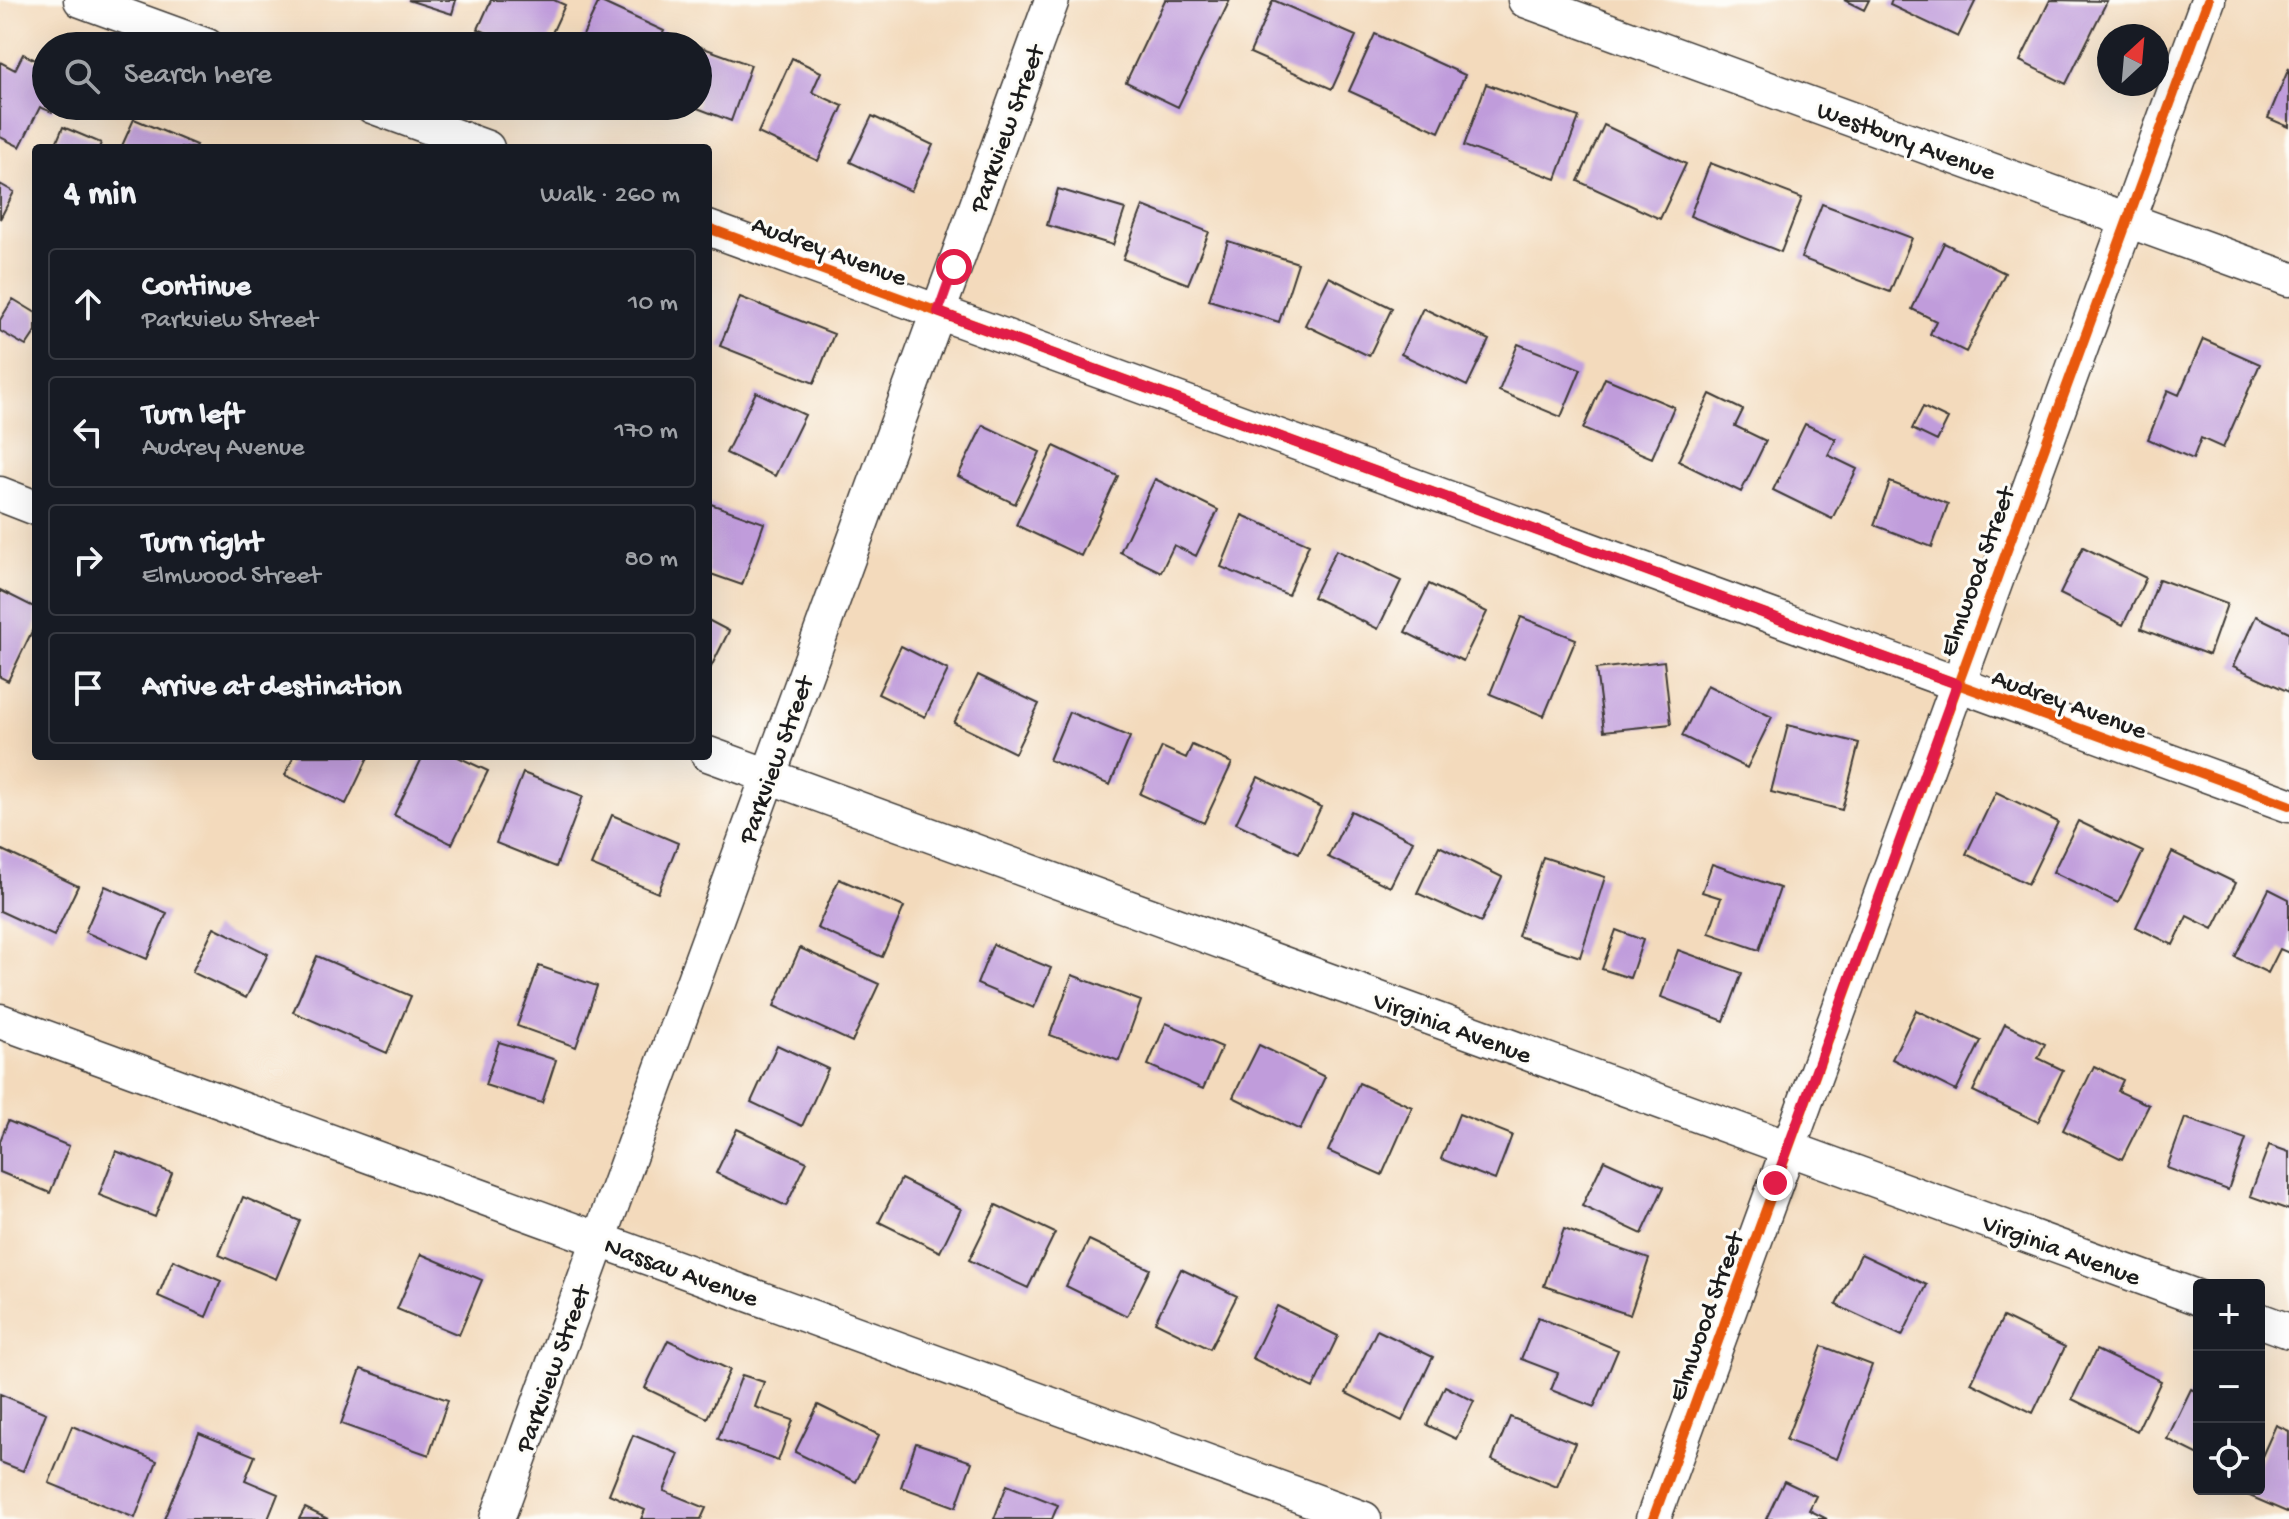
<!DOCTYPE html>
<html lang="en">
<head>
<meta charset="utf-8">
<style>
  body { margin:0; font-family:"Gochi Hand",sans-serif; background:#20242c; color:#f1f3f6 }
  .controls { position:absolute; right:24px; bottom:24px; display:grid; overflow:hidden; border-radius:8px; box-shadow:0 8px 32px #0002 }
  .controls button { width:72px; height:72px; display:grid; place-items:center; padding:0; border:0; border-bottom:2px solid #363941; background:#171b24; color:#f1f3f6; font:40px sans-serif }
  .compass { position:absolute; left:2097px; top:24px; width:72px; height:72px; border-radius:50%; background:#171b24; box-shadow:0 8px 32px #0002; rotate:26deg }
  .stop { position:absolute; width:24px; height:24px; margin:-18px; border:6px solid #e11d48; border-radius:50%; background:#fff }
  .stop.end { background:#e11d48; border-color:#fff; box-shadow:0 2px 8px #0008 }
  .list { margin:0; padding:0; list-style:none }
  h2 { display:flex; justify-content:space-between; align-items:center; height:104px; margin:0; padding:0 32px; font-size:34px }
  h2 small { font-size:26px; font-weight:400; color:#9ea1a6 }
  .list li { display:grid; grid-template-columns:52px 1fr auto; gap:24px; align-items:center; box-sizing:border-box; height:112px; margin:0 16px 16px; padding:0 16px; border:2px solid #363941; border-radius:8px }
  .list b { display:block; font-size:30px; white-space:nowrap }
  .list p { margin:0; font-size:26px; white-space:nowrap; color:#9ea1a6 }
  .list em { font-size:26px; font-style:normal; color:#9ea1a6 }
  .icon { flex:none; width:44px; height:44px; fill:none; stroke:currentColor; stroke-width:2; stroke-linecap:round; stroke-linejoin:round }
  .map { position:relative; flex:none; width:2289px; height:1519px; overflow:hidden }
  .search { position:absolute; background:#171b24; box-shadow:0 8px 32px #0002; left:32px; top:32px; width:680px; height:88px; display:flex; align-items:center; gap:20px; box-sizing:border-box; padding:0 28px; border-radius:44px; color:#9ea1a6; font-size:30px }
  .panel { position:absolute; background:#171b24; box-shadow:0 8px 32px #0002; left:32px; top:144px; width:680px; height:616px; border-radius:8px }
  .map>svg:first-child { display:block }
</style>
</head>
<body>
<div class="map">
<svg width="2289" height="1519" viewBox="0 0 2289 1519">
  <rect width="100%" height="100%" fill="#fdfcf7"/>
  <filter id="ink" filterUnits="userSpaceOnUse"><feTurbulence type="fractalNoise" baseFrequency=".0125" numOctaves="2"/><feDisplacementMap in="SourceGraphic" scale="16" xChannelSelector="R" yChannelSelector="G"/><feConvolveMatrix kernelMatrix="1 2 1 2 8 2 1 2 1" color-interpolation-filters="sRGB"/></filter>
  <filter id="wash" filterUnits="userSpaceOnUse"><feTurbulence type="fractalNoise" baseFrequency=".006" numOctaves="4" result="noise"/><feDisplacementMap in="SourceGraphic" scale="32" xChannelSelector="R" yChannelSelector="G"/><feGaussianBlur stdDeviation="1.8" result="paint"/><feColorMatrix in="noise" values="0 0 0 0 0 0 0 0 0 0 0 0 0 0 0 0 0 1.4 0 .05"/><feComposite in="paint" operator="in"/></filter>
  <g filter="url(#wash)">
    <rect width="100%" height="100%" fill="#f3dabc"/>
    <g id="blocks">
      <path fill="#c09cdb" d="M 408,0 L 456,0 L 452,14 Z
        M 491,0 L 554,0 L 565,5 L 546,46 L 517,46 L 478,29 Z
        M 1165,0 L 1230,0 L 1178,107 L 1126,82 Z
        M 1273,0 L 1356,36 L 1332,89 L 1250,53 Z
        M 1844,0 L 1869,0 L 1864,10 Z
        M 1892,0 L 1976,0 L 1958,37 L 1890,5 Z
        M 2050,0 L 2107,1 L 2066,84 L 2020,61 Z
        M 599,1 L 664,31 L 657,46 L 578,46 Z
        M 1375,34 L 1465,75 L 1439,132 L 1349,91 Z
        M 698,46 L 751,65 L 731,121 L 692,106 L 698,106 Z
        M 23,54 L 46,65 L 46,106 L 55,106 L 52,112 L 40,107 L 20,147 L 0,137 L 0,62 L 15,70 Z
        M 792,58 L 821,72 L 812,92 L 843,106 L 818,161 L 758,133 Z
        M 2289,68 L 2289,127 L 2268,118 Z
        M 1486,84 L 1579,117 L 1556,179 L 1464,146 Z
        M 872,116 L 933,145 L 911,191 L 850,162 Z
        M 134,119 L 196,145 L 194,148 L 121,148 Z
        M 1604,125 L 1686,164 L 1660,219 L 1578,181 Z
        M 63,127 L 101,143 L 99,148 L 54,148 Z
        M 1710,163 L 1802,198 L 1781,252 L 1690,216 Z
        M 0,184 L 14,192 L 0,219 Z
        M 1058,189 L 1125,209 L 1113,245 L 1047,225 Z
        M 1822,204 L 1912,238 L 1890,292 L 1801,258 Z
        M 1143,206 L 1209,232 L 1188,284 L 1123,259 Z
        M 1228,241 L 1298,263 L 1279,322 L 1209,300 Z
        M 1944,243 L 2005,273 L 1966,352 L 1930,334 L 1936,321 L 1912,309 Z
        M 1329,277 L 1392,308 L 1369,356 L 1305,325 Z
        M 740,297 L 834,334 L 814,383 L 720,346 Z
        M 13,299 L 36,313 L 36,331 L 26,346 L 0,331 L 0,320 Z
        M 1423,308 L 1489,340 L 1467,386 L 1401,354 Z
        M 2203,339 L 2260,364 L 2223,448 L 2201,438 L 2193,459 L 2148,439 L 2168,390 L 2179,395 Z
        M 1518,344 L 1581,369 L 1561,417 L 1499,391 Z
        M 1605,378 L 1674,407 L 1652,458 L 1583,429 Z
        M 756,392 L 805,415 L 775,476 L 726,453 Z
        M 1710,394 L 1743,410 L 1735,426 L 1766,441 L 1741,492 L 1678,461 Z
        M 1923,407 L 1948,419 L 1937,441 L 1912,429 Z
        M 1805,424 L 1836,439 L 1828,455 L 1857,469 L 1832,519 L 1773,490 Z
        M 983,425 L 1040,452 L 1015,504 L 958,476 Z
        M 1054,446 L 1118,476 L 1081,556 L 1016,525 Z
        M 1155,479 L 1218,510 L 1196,556 L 1174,545 L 1161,572 L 1120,552 Z
        M 1890,482 L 1948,504 L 1932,547 L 1874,525 Z
        M 708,503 L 764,523 L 742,585 L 708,573 Z
        M 1242,515 L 1309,544 L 1288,595 L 1221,567 Z
        M 2083,547 L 2146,578 L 2123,625 L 2060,594 Z
        M 1336,550 L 1401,581 L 1378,629 L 1313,597 Z
        M 2159,579 L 2227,604 L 2209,655 L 2141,629 Z
        M 1429,584 L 1487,612 L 1463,661 L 1405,632 Z
        M 0,590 L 36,608 L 36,623 L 8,681 L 0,677 Z
        M 2256,616 L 2289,632 L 2289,692 L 2233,666 Z
        M 1521,617 L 1576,639 L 1544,716 L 1490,694 Z
        M 708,620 L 729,631 L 708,673 Z
        M 901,646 L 948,670 L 925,717 L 878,694 Z
        M 1664,661 L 1671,724 L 1604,731 L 1596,669 Z
        M 978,675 L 1039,704 L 1015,753 L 954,723 Z
        M 1707,685 L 1772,717 L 1747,768 L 1682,736 Z
        M 1069,712 L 1130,737 L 1110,785 L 1049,760 Z
        M 1788,725 L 1859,743 L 1842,810 L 1771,792 Z
        M 1192,745 L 1232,763 L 1204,823 L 1140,794 L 1162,747 L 1186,758 Z
        M 294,756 L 369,756 L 346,804 L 285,775 Z
        M 423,756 L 456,756 L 488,771 L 452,844 L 394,815 Z
        M 523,773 L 583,796 L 556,867 L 496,843 Z
        M 1258,777 L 1321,807 L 1299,853 L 1236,823 Z
        M 1996,792 L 2058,822 L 2028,884 L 1966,854 Z
        M 1351,811 L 1413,841 L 1390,887 L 1328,857 Z
        M 612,815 L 678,843 L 658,893 L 591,865 Z
        M 2078,821 L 2143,852 L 2118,903 L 2053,872 Z
        M 1439,846 L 1502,877 L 1481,922 L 1417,893 Z
        M 0,849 L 78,886 L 54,936 L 0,911 Z
        M 2172,852 L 2236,883 L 2213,929 L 2187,916 L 2173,945 L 2136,927 Z
        M 1543,857 L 1605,877 L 1580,957 L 1518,936 Z
        M 1712,864 L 1780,888 L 1759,950 L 1709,933 L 1721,898 L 1702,892 Z
        M 839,879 L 904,907 L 882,957 L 817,928 Z
        M 105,886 L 167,913 L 147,959 L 85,932 Z
        M 2269,889 L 2289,899 L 2289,953 L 2280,949 L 2268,973 L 2235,957 Z
        M 214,927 L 268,954 L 246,998 L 192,972 Z
        M 1616,930 L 1643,940 L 1630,978 L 1602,969 Z
        M 993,944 L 1051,968 L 1034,1008 L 977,984 Z
        M 800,948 L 879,984 L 852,1042 L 774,1006 Z
        M 1678,950 L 1742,973 L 1724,1021 L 1661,997 Z
        M 317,956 L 411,996 L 387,1053 L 293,1012 Z
        M 539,966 L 597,986 L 576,1047 L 517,1026 Z
        M 1072,975 L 1141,1001 L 1119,1061 L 1050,1035 Z
        M 1916,1010 L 1981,1041 L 1956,1091 L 1892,1059 Z
        M 1166,1023 L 1222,1047 L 1203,1089 L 1148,1065 Z
        M 2005,1024 L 2045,1044 L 2038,1058 L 2063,1070 L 2038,1122 L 1973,1091 Z
        M 499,1042 L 556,1060 L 542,1103 L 485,1085 Z
        M 777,1045 L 828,1069 L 802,1126 L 751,1102 Z
        M 1259,1045 L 1325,1077 L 1300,1130 L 1233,1097 Z
        M 2094,1066 L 2123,1080 L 2118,1091 L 2149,1105 L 2122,1159 L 2063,1130 Z
        M 1359,1083 L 1412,1107 L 1382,1175 L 1328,1151 Z
        M 1459,1114 L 1512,1135 L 1495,1180 L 1441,1159 Z
        M 2185,1118 L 2246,1139 L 2228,1190 L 2167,1168 Z
        M 8,1121 L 69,1146 L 50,1193 L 0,1172 L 0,1141 Z
        M 737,1129 L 807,1162 L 786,1206 L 716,1173 Z
        M 2269,1145 L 2289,1152 L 2289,1210 L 2250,1196 Z
        M 116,1151 L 172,1173 L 155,1217 L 99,1195 Z
        M 1604,1160 L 1664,1187 L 1642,1234 L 1582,1206 Z
        M 901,1179 L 961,1209 L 940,1252 L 879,1222 Z
        M 243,1197 L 300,1221 L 276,1279 L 219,1255 Z
        M 996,1205 L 1055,1233 L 1028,1288 L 969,1260 Z
        M 1564,1229 L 1649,1259 L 1630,1315 L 1544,1286 Z
        M 1089,1240 L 1150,1269 L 1127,1316 L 1066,1286 Z
        M 421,1254 L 482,1280 L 459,1335 L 397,1309 Z
        M 1861,1254 L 1927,1285 L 1902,1336 L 1836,1305 Z
        M 173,1260 L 221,1281 L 206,1317 L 158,1296 Z
        M 1181,1269 L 1237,1296 L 1210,1349 L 1155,1322 Z
        M 1277,1306 L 1338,1336 L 1313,1388 L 1252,1358 Z
        M 1538,1317 L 1618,1350 L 1594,1407 L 1551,1390 L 1558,1373 L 1521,1359 Z
        M 2003,1317 L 2065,1347 L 2033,1413 L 1971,1383 Z
        M 1377,1330 L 1433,1357 L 1402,1421 L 1346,1393 Z
        M 668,1340 L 730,1370 L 707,1418 L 645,1388 Z
        M 1822,1346 L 1872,1365 L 1837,1459 L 1786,1440 Z
        M 2096,1350 L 2161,1381 L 2137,1431 L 2072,1399 Z
        M 361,1369 L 448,1400 L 429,1455 L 341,1424 Z
        M 742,1375 L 764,1382 L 755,1407 L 793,1420 L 778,1461 L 718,1439 Z
        M 1445,1386 L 1474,1401 L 1456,1439 L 1427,1425 Z
        M 2191,1389 L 2199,1393 L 2199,1455 L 2167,1439 Z
        M 0,1394 L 46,1413 L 23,1471 L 0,1462 Z
        M 818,1405 L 879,1435 L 856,1482 L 795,1452 Z
        M 1510,1417 L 1575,1443 L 1557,1487 L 1492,1460 Z
        M 2276,1425 L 2289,1431 L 2289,1513 L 2245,1494 L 2248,1489 L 2259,1489 L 2259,1463 Z
        M 72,1426 L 157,1461 L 135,1518 L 49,1483 Z
        M 199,1433 L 255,1456 L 245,1480 L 278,1494 L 268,1519 L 164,1519 Z
        M 633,1435 L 679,1454 L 664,1491 L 706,1508 L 701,1519 L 641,1519 L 645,1510 L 609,1494 Z
        M 916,1443 L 972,1462 L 956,1507 L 901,1487 Z
        M 1784,1481 L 1816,1496 L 1809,1510 L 1827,1519 L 1766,1519 Z
        M 1007,1485 L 1058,1505 L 1052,1519 L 994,1519 Z
        M 305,1508 L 328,1519 L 299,1519 Z"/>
    </g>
  </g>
  <g filter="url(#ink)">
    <use href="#blocks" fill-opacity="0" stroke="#3c3834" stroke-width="2"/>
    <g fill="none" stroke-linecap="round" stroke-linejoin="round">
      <g stroke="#3c3834" stroke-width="37">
        <path id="minor" d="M 81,0 L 207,46
          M 1525,0 L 2289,279
          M 372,106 L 487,148
          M 708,228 L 2289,805
          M 0,494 L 36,508
          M 708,754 L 2199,1298
          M 0,1021 L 1364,1519
          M 2259,1320 L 2289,1331
          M 497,1519 L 1052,0
          M 1653,1519 L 2208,0"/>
      </g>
      <use href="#minor" stroke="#fff" stroke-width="34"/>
      <g stroke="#fdfcf7" stroke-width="15">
        <path id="cycleway" d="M 708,228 L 2289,805
          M 1653,1519 L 2208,0"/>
      </g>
      <use href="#cycleway" stroke="#e8590c" stroke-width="10"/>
    </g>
  </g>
  <g fill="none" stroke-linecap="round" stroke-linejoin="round" filter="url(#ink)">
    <path stroke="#e11d48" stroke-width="10" d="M 954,267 L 938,312 L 1957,684 L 1775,1183"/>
  </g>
  <g text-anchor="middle" stroke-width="6" stroke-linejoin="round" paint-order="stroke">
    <g font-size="26" fill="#1c1c1c" stroke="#fdfcf7">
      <text transform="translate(1005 128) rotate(-70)" y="9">Parkview Street</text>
      <text transform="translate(1907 139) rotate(20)" y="9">Westbury Avenue</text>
      <text transform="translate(830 249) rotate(20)" y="9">Audrey Avenue</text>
      <text transform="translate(1975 571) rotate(-70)" y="9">Elmwood Street</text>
      <text transform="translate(2070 702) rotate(20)" y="9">Audrey Avenue</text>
      <text transform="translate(774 759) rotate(-70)" y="9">Parkview Street</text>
      <text transform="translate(1453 1026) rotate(20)" y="9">Virginia Avenue</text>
      <text transform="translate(2062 1248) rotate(20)" y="9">Virginia Avenue</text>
      <text transform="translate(682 1270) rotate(20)" y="9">Nassau Avenue</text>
      <text transform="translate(1704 1316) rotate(-70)" y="9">Elmwood Street</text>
      <text transform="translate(551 1368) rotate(-70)" y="9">Parkview Street</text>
    </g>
  </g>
</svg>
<div class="controls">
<button>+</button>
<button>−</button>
<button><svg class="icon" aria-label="locate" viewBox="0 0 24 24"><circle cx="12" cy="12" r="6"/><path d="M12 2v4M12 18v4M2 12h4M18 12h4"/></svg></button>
</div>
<svg class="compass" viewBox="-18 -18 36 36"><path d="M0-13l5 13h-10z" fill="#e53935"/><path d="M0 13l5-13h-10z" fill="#9ea1a6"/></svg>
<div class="stop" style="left:954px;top:267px"></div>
<div class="stop end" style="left:1775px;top:1183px"></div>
<div class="search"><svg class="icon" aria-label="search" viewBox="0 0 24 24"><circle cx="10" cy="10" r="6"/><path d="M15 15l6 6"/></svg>Search here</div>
<section class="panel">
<h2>4 min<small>Walk · 260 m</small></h2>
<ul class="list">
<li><svg class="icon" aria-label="ahead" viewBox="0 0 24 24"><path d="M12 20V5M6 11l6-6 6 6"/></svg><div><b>Continue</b><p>Parkview Street</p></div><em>10 m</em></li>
<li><svg class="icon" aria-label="left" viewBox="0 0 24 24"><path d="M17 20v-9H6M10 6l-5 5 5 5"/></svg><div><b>Turn left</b><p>Audrey Avenue</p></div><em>170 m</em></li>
<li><svg class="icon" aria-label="right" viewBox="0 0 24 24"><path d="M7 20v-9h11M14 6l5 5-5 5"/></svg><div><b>Turn right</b><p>Elmwood Street</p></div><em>80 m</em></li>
<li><svg class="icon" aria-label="arrive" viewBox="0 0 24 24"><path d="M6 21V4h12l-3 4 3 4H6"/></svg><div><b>Arrive at destination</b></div></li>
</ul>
</section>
</div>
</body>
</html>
